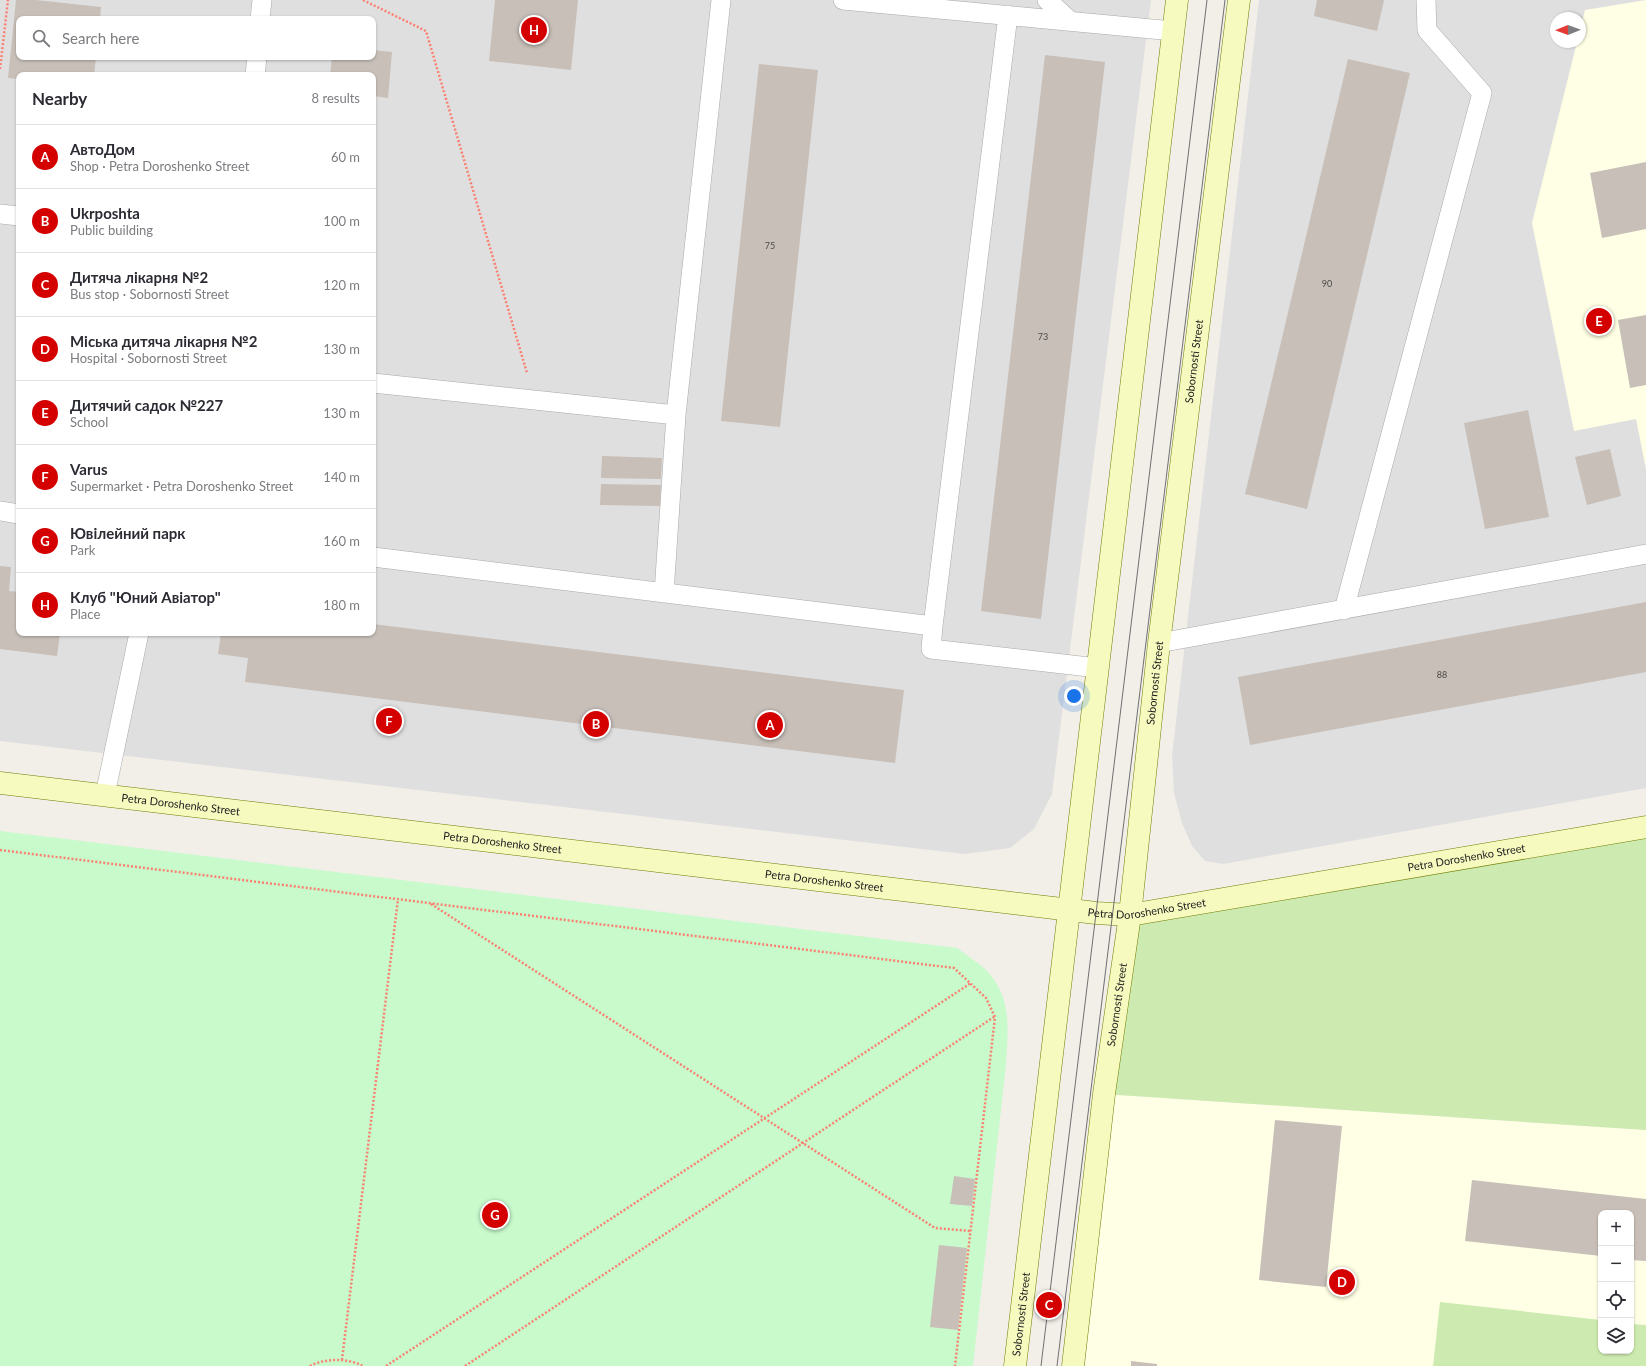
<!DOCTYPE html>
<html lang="en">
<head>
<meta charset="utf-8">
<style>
  body { margin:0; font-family:Lato,sans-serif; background:#f2f2f3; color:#2b2b33 }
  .controls { position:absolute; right:12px; bottom:12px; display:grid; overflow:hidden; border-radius:8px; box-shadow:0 1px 3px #0004 }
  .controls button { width:36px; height:36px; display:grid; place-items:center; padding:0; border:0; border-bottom:1px solid #e1e1e2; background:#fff; color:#2b2b33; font:20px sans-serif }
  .compass { position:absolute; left:1550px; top:12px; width:36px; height:36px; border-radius:50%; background:#fff; box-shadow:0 1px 3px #0004; rotate:269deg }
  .you { position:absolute; left:1074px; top:696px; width:14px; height:14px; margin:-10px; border:3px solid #fff; border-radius:50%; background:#1a73e8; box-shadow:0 0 0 6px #1a73e833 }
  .badge { display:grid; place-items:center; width:26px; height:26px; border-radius:50%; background:#d40000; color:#fff; font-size:13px; font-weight:700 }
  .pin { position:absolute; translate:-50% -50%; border:2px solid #fff; box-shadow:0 1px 4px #0006 }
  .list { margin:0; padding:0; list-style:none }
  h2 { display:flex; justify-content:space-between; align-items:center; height:52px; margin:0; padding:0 16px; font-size:17px }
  h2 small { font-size:13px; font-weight:400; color:#7c7c81 }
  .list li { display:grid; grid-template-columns:26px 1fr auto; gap:12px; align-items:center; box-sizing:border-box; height:64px; padding:0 16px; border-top:1px solid #e1e1e2 }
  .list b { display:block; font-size:15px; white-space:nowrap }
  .list p { margin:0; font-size:13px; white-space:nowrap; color:#7c7c81 }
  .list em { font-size:13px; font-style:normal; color:#7c7c81 }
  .icon { flex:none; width:22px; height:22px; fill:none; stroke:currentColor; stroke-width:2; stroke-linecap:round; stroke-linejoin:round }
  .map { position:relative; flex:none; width:1646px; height:1366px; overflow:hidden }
  .search { position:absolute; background:#fff; box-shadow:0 1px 3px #0004; left:16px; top:16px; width:360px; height:44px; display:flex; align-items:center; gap:10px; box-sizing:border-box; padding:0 14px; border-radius:8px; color:#7c7c81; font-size:15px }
  .panel { position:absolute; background:#fff; box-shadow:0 1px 3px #0004; left:16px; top:72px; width:360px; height:564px; border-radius:8px }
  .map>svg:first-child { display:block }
</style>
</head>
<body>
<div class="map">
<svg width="1646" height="1366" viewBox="0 0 1646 1366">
  <rect width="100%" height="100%" fill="#f2efe9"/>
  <path fill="#e0dfdf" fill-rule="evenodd" d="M 0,0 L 1151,0 L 1052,794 L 1034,829 L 1010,848 L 964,854 L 0,741 ZM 19,19 L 373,19 L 373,57 L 19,57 ZM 19,75 L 373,75 L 373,633 L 19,633 Z
    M 1259,0 L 1646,0 L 1646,788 L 1223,864 L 1205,861 L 1192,846 L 1182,823 L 1174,793 L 1172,756 ZM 1556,18 L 1580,18 L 1580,42 L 1556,42 Z"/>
  <path fill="#ffffe5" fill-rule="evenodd" d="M 1646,0 L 1646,469 L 1636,419 L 1574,431 L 1532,223 L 1577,42 L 1580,42 L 1580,30 L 1585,10 Z
    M 1104,1094 L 1646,1130 L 1646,1366 L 1073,1366 ZM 1601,1213 L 1631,1213 L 1631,1351 L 1601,1351 Z"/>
  <path fill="#cdebb0" d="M 1646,827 L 1646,1130 L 1104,1094 L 1130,915 Z
    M 1440,1302 L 1601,1320 L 1601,1351 L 1631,1351 L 1631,1324 L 1646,1325 L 1646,1366 L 1433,1366 Z"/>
  <path fill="#c8facc" d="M 0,831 L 957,948 C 966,955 976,961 984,968 C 1013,996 1008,1029 1006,1064 L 973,1366 L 0,1366 Z"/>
  <path fill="#c7bfb8" d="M 16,0 L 36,0 L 101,7 L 100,19 L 19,19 L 19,57 L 96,57 L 94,75 L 19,75 L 19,79 L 8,78 Z
    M 495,0 L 578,0 L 571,70 L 489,61 Z
    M 1317,0 L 1384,0 L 1377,31 L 1314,16 Z
    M 373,50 L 392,52 L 388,98 L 373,96 L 373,75 L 330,75 L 332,57 L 373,57 Z
    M 1045,55 L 1105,62 L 1041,619 L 981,611 Z
    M 1348,59 L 1410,73 L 1307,509 L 1245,494 Z
    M 759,64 L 818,70 L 780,427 L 721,421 Z
    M 1646,162 L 1646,229 L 1602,238 L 1590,173 Z
    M 1646,315 L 1646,385 L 1630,388 L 1618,320 Z
    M 1528,410 L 1549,517 L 1485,529 L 1464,423 Z
    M 1610,449 L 1621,496 L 1587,505 L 1575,457 Z
    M 602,456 L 662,458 L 661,479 L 601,478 Z
    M 601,484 L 661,485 L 660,506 L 600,505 Z
    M 0,566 L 11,567 L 9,591 L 19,592 L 19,633 L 60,633 L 57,656 L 0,649 Z
    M 1646,602 L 1646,672 L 1250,745 L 1238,677 Z
    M 373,624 L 904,690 L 895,763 L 245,682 L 248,658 L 218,654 L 221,633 L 373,633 Z
    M 1275,1120 L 1342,1126 L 1326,1287 L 1259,1280 Z
    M 954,1176 L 975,1179 L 972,1206 L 950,1204 Z
    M 1472,1180 L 1646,1199 L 1646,1261 L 1631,1260 L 1631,1213 L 1601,1213 L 1601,1256 L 1465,1241 Z
    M 939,1245 L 967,1248 L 958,1330 L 930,1327 Z
    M 1131,1361 L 1157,1364 L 1157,1366 L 1131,1366 Z"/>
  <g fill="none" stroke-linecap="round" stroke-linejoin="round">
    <g stroke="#a9a9a9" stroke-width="20">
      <path id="lane" d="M 843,0 L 1173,31
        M 1047,0 L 1070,21
        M 260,19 L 262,0
        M 255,75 L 257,57
        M 0,214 L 19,216
        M 373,383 L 676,415 L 721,0
        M 0,511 L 19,514
        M 373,557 L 933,626 L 1008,15
        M 664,593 L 676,415
        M 1344,610 L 1482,93 L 1427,30 L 1426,0
        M 933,626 L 931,649 L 1098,668
        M 1159,643 L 1646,554
        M 105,795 L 139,633"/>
    </g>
    <g stroke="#707d05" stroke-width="23">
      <g id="secondary">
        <path id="s1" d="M 0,783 L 1096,913 L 1130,915 L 1646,827"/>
        <path id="s2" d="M 1015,1366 L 1177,0"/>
        <path id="s3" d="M 1073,1366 L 1104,1094 L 1130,915 L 1159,643 L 1239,0"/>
      </g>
    </g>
    <path stroke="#fa8072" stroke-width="2.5" stroke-dasharray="2 2" stroke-linecap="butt" d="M 363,0 L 426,31 L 527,373
      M 0,69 L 8,0
      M 0,850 L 954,968 L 986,998 L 995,1017 L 955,1366
      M 431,904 L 935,1228 L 971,1231
      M 342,1360 L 398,899
      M 310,1366 C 325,1358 348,1358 363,1366
      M 386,1366 L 971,983
      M 465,1366 L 994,1017"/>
    <use href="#lane" stroke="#fff" stroke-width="19"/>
    <use href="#secondary" stroke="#f7fabf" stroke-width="22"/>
    <path stroke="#707070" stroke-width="1" d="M 1041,1366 L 1207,0
      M 1057,1366 L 1225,0"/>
  </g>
  <g text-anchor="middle" stroke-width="3.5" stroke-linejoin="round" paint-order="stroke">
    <g font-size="9" fill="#4b4948">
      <text x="770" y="249">75</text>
      <text x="1327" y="287">90</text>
      <text x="1043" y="340">73</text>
      <text x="1442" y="678">88</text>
    </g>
    <g font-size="11" fill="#222" stroke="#fff">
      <text dy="4" stroke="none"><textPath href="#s3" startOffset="1012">Sobornosti Street</textPath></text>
      <text dy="4" stroke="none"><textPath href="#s3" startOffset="688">Sobornosti Street</textPath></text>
      <text dy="4" stroke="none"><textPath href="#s1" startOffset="182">Petra Doroshenko Street</textPath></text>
      <text dy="4" stroke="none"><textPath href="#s1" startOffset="506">Petra Doroshenko Street</textPath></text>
      <text dy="4" stroke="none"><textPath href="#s1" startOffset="1479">Petra Doroshenko Street</textPath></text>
      <text dy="4" stroke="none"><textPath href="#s1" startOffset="830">Petra Doroshenko Street</textPath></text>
      <text dy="4" stroke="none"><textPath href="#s1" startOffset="1155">Petra Doroshenko Street</textPath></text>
      <text dy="4" stroke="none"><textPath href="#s3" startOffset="364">Sobornosti Street</textPath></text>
      <text dy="4" stroke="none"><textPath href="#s2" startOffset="52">Sobornosti Street</textPath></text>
    </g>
  </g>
</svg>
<div class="controls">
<button>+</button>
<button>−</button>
<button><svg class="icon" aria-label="locate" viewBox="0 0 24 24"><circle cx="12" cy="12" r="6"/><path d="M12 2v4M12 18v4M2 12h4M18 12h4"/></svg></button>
<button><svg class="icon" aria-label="layers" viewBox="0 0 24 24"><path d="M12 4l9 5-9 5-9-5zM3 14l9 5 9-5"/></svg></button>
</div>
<svg class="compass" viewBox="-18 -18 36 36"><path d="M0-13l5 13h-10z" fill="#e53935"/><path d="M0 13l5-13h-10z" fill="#7c7c81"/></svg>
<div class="you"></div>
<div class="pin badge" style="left:770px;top:725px">A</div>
<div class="pin badge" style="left:596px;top:724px">B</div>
<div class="pin badge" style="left:1049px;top:1305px">C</div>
<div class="pin badge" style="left:1342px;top:1282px">D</div>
<div class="pin badge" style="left:1599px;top:321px">E</div>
<div class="pin badge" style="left:389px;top:721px">F</div>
<div class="pin badge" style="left:495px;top:1215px">G</div>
<div class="pin badge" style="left:534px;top:30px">H</div>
<div class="search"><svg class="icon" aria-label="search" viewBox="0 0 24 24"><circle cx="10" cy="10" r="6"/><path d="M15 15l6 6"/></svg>Search here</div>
<section class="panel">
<h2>Nearby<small>8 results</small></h2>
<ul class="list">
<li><span class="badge">A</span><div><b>АвтоДом</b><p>Shop · Petra Doroshenko Street</p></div><em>60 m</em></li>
<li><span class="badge">B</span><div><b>Ukrposhta</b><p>Public building</p></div><em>100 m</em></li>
<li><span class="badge">C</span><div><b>Дитяча лікарня №2</b><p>Bus stop · Sobornosti Street</p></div><em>120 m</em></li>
<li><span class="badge">D</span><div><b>Міська дитяча лікарня №2</b><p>Hospital · Sobornosti Street</p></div><em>130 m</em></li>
<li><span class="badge">E</span><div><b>Дитячий садок №227</b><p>School</p></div><em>130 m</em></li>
<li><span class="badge">F</span><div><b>Varus</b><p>Supermarket · Petra Doroshenko Street</p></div><em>140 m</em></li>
<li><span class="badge">G</span><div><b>Ювілейний парк</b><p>Park</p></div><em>160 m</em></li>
<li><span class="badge">H</span><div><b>Клуб &quot;Юний Авіатор&quot;</b><p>Place</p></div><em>180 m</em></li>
</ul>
</section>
</div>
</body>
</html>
